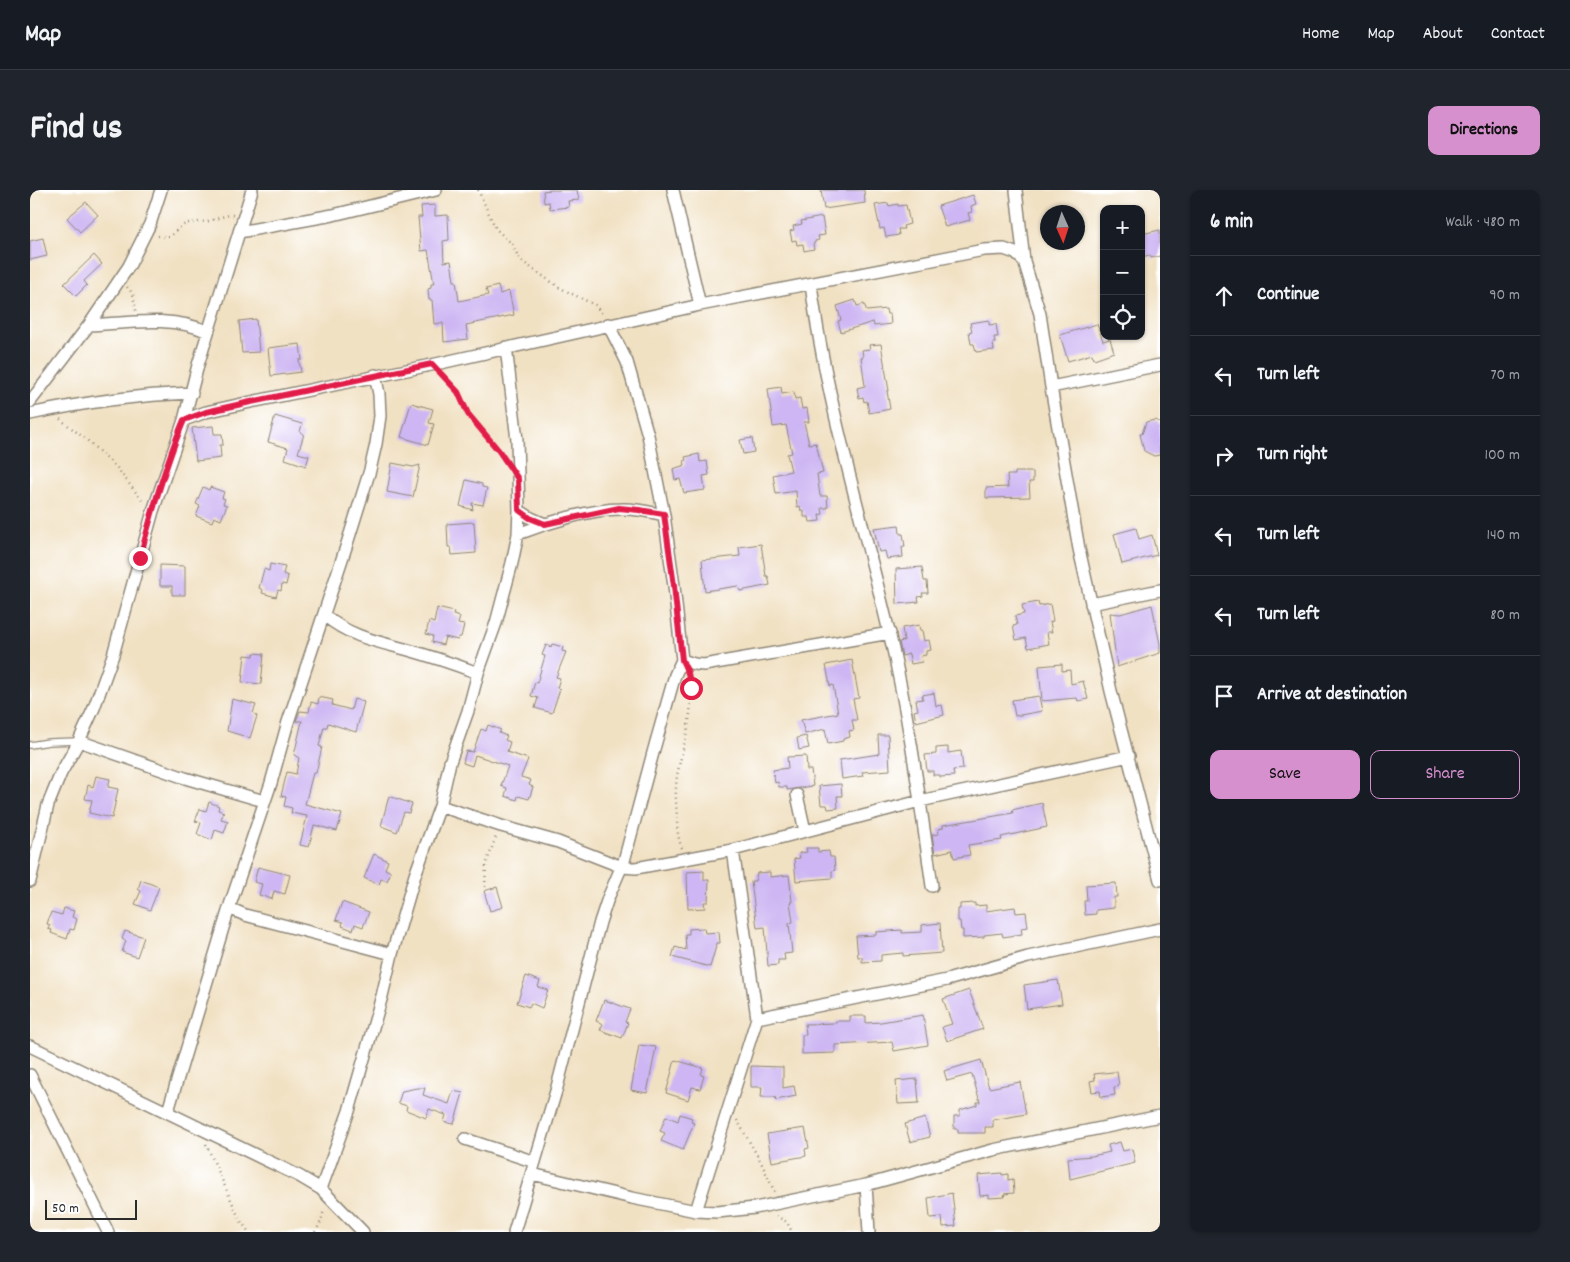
<!DOCTYPE html>
<html lang="en">
<head>
<meta charset="utf-8">
<style>
  body { margin:0; font-family:Dekko,sans-serif; background:#20242c; color:#f1f3f6 }
  .controls { position:absolute; right:15px; top:15px; display:grid; overflow:hidden; border-radius:10px; box-shadow:0 1px 4px #0004 }
  .controls button { width:45px; height:45px; display:grid; place-items:center; padding:0; border:0; border-bottom:1px solid #363941; background:#171b24; color:#f1f3f6; font:25px sans-serif }
  .compass { position:absolute; left:1010px; top:15px; width:45px; height:45px; border-radius:50%; background:#171b24; box-shadow:0 1px 4px #0004; rotate:177deg }
  .scale { position:absolute; left:15px; bottom:12px; width:92px; box-sizing:border-box; padding-left:5px; border:2px solid #2b2b2b; border-top:0; font-size:14px; line-height:18px; white-space:nowrap; color:#2b2b2b; -webkit-text-stroke:4px #fff; paint-order:stroke }
  .stop { position:absolute; width:15px; height:15px; margin:-11px; border:4px solid #e11d48; border-radius:50%; background:#fff }
  .stop.end { background:#e11d48; border-color:#fff; box-shadow:0 1px 5px #0008 }
  .list { margin:0; padding:0; list-style:none }
  h2 { display:flex; justify-content:space-between; align-items:center; height:65px; margin:0; padding:0 20px; font-size:21px }
  h2 small { font-size:16px; font-weight:400; color:#9ea1a6 }
  .list li { display:grid; grid-template-columns:32px 1fr auto; gap:15px; align-items:center; box-sizing:border-box; height:80px; padding:0 20px; border-top:1px solid #363941 }
  .list b { display:block; font-size:19px; white-space:nowrap }
  .list em { font-size:16px; font-style:normal; color:#9ea1a6 }
  .actions { display:flex; gap:10px; padding:15px 20px }
  .actions a { flex:1; padding:11px 0; border:1px solid #d690ce; border-radius:10px; text-align:center; font-size:18px; color:#d690ce }
  .actions .main { background:#d690ce; color:#111 }
  .icon { flex:none; width:28px; height:28px; fill:none; stroke:currentColor; stroke-width:2; stroke-linecap:round; stroke-linejoin:round }
  .map { position:relative; flex:none; width:1130px; height:1042px; overflow:hidden; border-radius:10px }
  header { display:flex; align-items:center; gap:30px; box-sizing:border-box; height:70px; padding:0 25px; background:#171b24; border-bottom:1px solid #363941 }
  header strong { font-size:24px }
  nav { display:flex; gap:28px; margin-inline-start:auto; font-size:18px }
  .intro { display:flex; align-items:center; justify-content:space-between; box-sizing:border-box; height:120px; padding:0 30px }
  h1 { margin:0; font-size:35px }
  .button { padding:12px 22px; border-radius:10px; background:#d690ce; color:#111; font-size:18px; font-weight:700 }
  main { display:flex; gap:30px; padding:0 30px }
  aside { flex:1; background:#171b24; border-radius:10px; box-shadow:0 1px 4px #0004 }
  .map>svg:first-child { display:block }
</style>
</head>
<body>
<header>
<strong>Map</strong>
<nav><a>Home</a><a>Map</a><a>About</a><a>Contact</a></nav>
</header>
<div class="intro"><h1>Find us</h1><a class="button">Directions</a></div>
<main>
<div class="map">
<svg width="1130" height="1042" viewBox="0 0 1130 1042">
  <rect width="100%" height="100%" fill="#fff"/>
  <filter id="ink" filterUnits="userSpaceOnUse"><feTurbulence type="fractalNoise" baseFrequency=".02" numOctaves="2"/><feDisplacementMap in="SourceGraphic" scale="10" xChannelSelector="R" yChannelSelector="G"/><feConvolveMatrix kernelMatrix="1 2 1 2 8 2 1 2 1" color-interpolation-filters="sRGB"/></filter>
  <filter id="wash" filterUnits="userSpaceOnUse"><feTurbulence type="fractalNoise" baseFrequency=".0096" numOctaves="4" result="noise"/><feDisplacementMap in="SourceGraphic" scale="20" xChannelSelector="R" yChannelSelector="G"/><feGaussianBlur stdDeviation="1.12" result="paint"/><feColorMatrix in="noise" values="0 0 0 0 0 0 0 0 0 0 0 0 0 0 0 0 0 1.4 0 .05"/><feComposite in="paint" operator="in"/></filter>
  <g filter="url(#wash)">
    <rect width="100%" height="100%" fill="#f1e1c3"/>
    <g id="blocks">
      <path fill="#cdb6f3" d="M 520,0 L 547,0 L 549,10 L 538,11 L 539,17 L 520,19 L 519,12 L 514,13 L 513,1 Z
        M 791,0 L 834,0 L 835,13 L 794,19 Z
        M 943,5 L 946,14 L 941,16 L 942,22 L 938,23 L 940,30 L 915,37 L 908,16 Z
        M 56,12 L 68,25 L 50,42 L 37,28 Z
        M 858,13 L 859,16 L 868,14 L 868,16 L 876,15 L 880,34 L 873,36 L 874,39 L 868,39 L 869,45 L 856,47 L 854,38 L 850,39 L 845,15 Z
        M 405,15 L 405,26 L 418,25 L 419,50 L 413,51 L 414,72 L 421,71 L 424,91 L 426,91 L 429,111 L 458,105 L 456,99 L 468,96 L 470,104 L 479,101 L 484,125 L 436,135 L 438,149 L 414,152 L 413,133 L 404,134 L 402,110 L 399,110 L 398,99 L 401,98 L 401,94 L 404,94 L 398,60 L 391,61 L 388,27 L 392,27 L 391,16 Z
        M 792,27 L 795,45 L 788,46 L 789,50 L 785,51 L 785,53 L 783,54 L 784,59 L 774,61 L 773,54 L 767,55 L 766,50 L 762,51 L 760,41 L 764,40 L 763,36 L 772,34 L 771,31 Z
        M 1130,40 L 1130,66 L 1121,68 L 1120,65 L 1111,67 L 1111,44 Z
        M 13,48 L 17,66 L 0,70 L 0,51 Z
        M 64,65 L 72,74 L 54,91 L 57,95 L 46,106 L 34,94 Z
        M 825,110 L 827,116 L 834,114 L 837,121 L 856,119 L 857,124 L 860,124 L 861,134 L 844,136 L 843,132 L 811,142 L 808,131 L 811,130 L 807,116 Z
        M 226,129 L 229,162 L 212,163 L 209,131 Z
        M 959,130 L 959,135 L 966,134 L 968,147 L 964,147 L 965,153 L 963,153 L 964,160 L 946,162 L 944,154 L 941,154 L 939,142 L 942,141 L 940,133 Z
        M 1067,134 L 1073,151 L 1080,149 L 1084,162 L 1064,169 L 1062,164 L 1038,171 L 1030,145 Z
        M 270,154 L 272,170 L 269,170 L 271,182 L 241,186 L 238,158 Z
        M 851,154 L 859,201 L 857,201 L 860,219 L 839,223 L 837,211 L 834,212 L 833,207 L 829,208 L 827,198 L 835,196 L 831,167 L 833,167 L 832,160 L 840,159 L 839,155 Z
        M 751,197 L 752,204 L 764,202 L 765,209 L 770,208 L 772,219 L 777,218 L 779,232 L 774,232 L 779,254 L 786,253 L 793,283 L 787,284 L 790,306 L 797,306 L 798,318 L 792,318 L 793,324 L 789,325 L 790,331 L 780,332 L 779,327 L 774,327 L 774,321 L 771,321 L 770,316 L 767,317 L 766,301 L 746,304 L 743,285 L 761,281 L 757,264 L 762,263 L 756,235 L 743,237 L 738,199 Z
        M 381,213 L 403,219 L 399,233 L 404,234 L 398,255 L 371,247 Z
        M 245,226 L 272,234 L 270,242 L 274,244 L 268,263 L 279,266 L 276,276 L 255,269 L 258,258 L 238,252 Z
        M 1125,230 L 1130,232 L 1130,265 L 1124,266 L 1114,261 L 1110,244 L 1112,244 L 1116,232 Z
        M 183,236 L 184,244 L 192,244 L 193,255 L 190,255 L 191,268 L 166,271 L 162,238 Z
        M 722,248 L 724,262 L 713,264 L 710,250 Z
        M 669,264 L 670,272 L 677,271 L 679,285 L 673,286 L 675,300 L 654,303 L 650,289 L 645,290 L 643,279 L 655,275 L 654,271 L 656,270 L 655,267 Z
        M 362,273 L 383,277 L 390,275 L 383,307 L 357,302 Z
        M 985,282 L 1003,282 L 1003,292 L 999,292 L 1000,307 L 956,308 L 956,298 L 978,297 L 977,285 L 985,285 Z
        M 436,290 L 452,294 L 452,297 L 457,298 L 453,315 L 442,313 L 443,320 L 430,316 Z
        M 173,297 L 179,300 L 180,297 L 194,302 L 192,308 L 195,309 L 193,314 L 197,315 L 191,330 L 184,327 L 182,332 L 166,326 L 170,316 L 166,314 Z
        M 444,332 L 446,363 L 422,365 L 421,357 L 418,357 L 417,334 Z
        M 869,335 L 870,344 L 873,344 L 875,357 L 872,357 L 873,367 L 857,369 L 855,361 L 849,362 L 844,338 Z
        M 1106,338 L 1109,349 L 1122,345 L 1127,365 L 1092,374 L 1084,344 Z
        M 731,354 L 736,386 L 738,386 L 740,395 L 710,401 L 708,396 L 675,401 L 672,370 L 710,366 L 709,357 Z
        M 240,374 L 255,377 L 253,384 L 258,386 L 256,395 L 252,394 L 251,401 L 248,400 L 246,407 L 232,403 L 233,400 L 229,398 L 234,379 L 239,381 Z
        M 130,375 L 155,376 L 155,405 L 142,405 L 142,396 L 130,396 Z
        M 892,377 L 894,391 L 897,391 L 898,403 L 892,403 L 893,406 L 888,407 L 889,412 L 867,414 L 866,379 Z
        M 1008,412 L 1009,416 L 1020,414 L 1023,431 L 1020,432 L 1022,442 L 1017,442 L 1019,454 L 998,458 L 996,448 L 986,450 L 983,436 L 987,435 L 985,426 L 994,424 L 992,415 Z
        M 1122,415 L 1130,454 L 1130,463 L 1087,477 L 1080,423 L 1090,424 Z
        M 407,418 L 424,422 L 423,425 L 430,427 L 428,434 L 434,435 L 431,447 L 429,447 L 428,450 L 415,447 L 413,455 L 402,452 L 403,446 L 396,444 L 399,431 L 404,433 Z
        M 889,435 L 890,441 L 892,440 L 894,451 L 899,450 L 901,460 L 896,461 L 896,465 L 891,466 L 892,472 L 881,474 L 879,464 L 872,466 L 869,452 L 874,451 L 872,438 Z
        M 522,454 L 533,457 L 532,461 L 536,462 L 526,487 L 530,488 L 527,498 L 530,499 L 522,523 L 505,518 L 508,508 L 501,506 L 505,492 L 507,493 L 515,466 L 512,465 L 516,455 L 521,457 Z
        M 224,463 L 234,464 L 231,494 L 212,492 L 215,465 L 224,466 Z
        M 822,470 L 829,508 L 823,509 L 827,530 L 822,530 L 824,540 L 819,541 L 820,547 L 813,549 L 813,551 L 798,554 L 795,539 L 775,544 L 771,530 L 808,523 L 803,495 L 800,496 L 796,475 Z
        M 1032,474 L 1032,481 L 1040,480 L 1041,494 L 1053,491 L 1058,509 L 1048,511 L 1047,508 L 1012,511 L 1009,476 Z
        M 904,503 L 906,516 L 912,515 L 914,525 L 886,532 L 884,521 L 888,520 L 886,510 L 893,509 L 892,505 Z
        M 1009,506 L 1012,521 L 985,526 L 982,510 Z
        M 289,507 L 303,510 L 302,515 L 321,520 L 324,509 L 334,512 L 326,542 L 298,533 L 297,537 L 294,537 L 289,556 L 292,557 L 286,583 L 283,583 L 275,614 L 312,624 L 307,641 L 284,635 L 279,657 L 270,655 L 277,626 L 261,623 L 262,618 L 254,616 L 256,607 L 251,606 L 257,582 L 266,584 L 269,568 L 264,565 L 272,531 L 266,531 L 270,521 L 279,522 L 281,512 L 288,514 Z
        M 202,509 L 226,515 L 223,523 L 227,526 L 220,548 L 197,541 Z
        M 458,535 L 471,540 L 469,543 L 477,546 L 475,550 L 480,552 L 477,562 L 498,569 L 491,587 L 501,590 L 499,595 L 503,597 L 499,609 L 488,606 L 487,610 L 475,606 L 477,598 L 471,596 L 478,576 L 445,565 L 442,576 L 433,573 L 436,561 L 443,562 L 451,539 L 456,541 Z
        M 848,545 L 858,545 L 860,580 L 832,582 L 833,586 L 812,589 L 810,570 L 849,564 Z
        M 776,546 L 779,558 L 769,560 L 767,548 Z
        M 918,557 L 918,563 L 931,561 L 933,579 L 923,580 L 924,586 L 910,587 L 910,585 L 903,585 L 903,581 L 897,581 L 895,565 L 906,564 L 906,558 Z
        M 776,566 L 777,580 L 781,580 L 783,596 L 757,600 L 757,597 L 749,597 L 748,592 L 745,593 L 743,580 L 758,578 L 757,567 Z
        M 66,586 L 80,589 L 78,597 L 88,599 L 82,628 L 59,623 L 62,610 L 55,609 L 58,595 L 63,597 Z
        M 811,594 L 812,606 L 807,606 L 808,618 L 798,619 L 797,615 L 791,615 L 789,596 Z
        M 359,606 L 382,614 L 379,623 L 374,622 L 367,642 L 351,636 Z
        M 179,612 L 189,616 L 188,620 L 194,622 L 191,629 L 198,631 L 194,643 L 185,640 L 182,650 L 167,644 L 171,633 L 165,631 L 170,619 L 176,621 Z
        M 1012,613 L 1017,637 L 971,647 L 972,650 L 938,655 L 940,665 L 924,668 L 922,660 L 905,664 L 902,645 L 909,644 L 908,639 L 913,638 L 913,635 L 983,623 L 982,620 Z
        M 776,658 L 788,658 L 788,662 L 799,661 L 800,667 L 804,667 L 805,680 L 802,681 L 802,688 L 766,691 L 764,669 L 770,668 L 769,663 L 777,662 Z
        M 344,664 L 358,671 L 355,679 L 361,682 L 357,691 L 351,689 L 349,695 L 334,688 Z
        M 228,677 L 260,685 L 255,704 L 244,701 L 242,709 L 229,705 L 232,694 L 224,692 Z
        M 674,681 L 674,690 L 679,690 L 678,712 L 674,712 L 675,718 L 658,719 L 657,682 Z
        M 740,682 L 740,687 L 759,685 L 762,712 L 760,712 L 763,732 L 759,733 L 762,763 L 754,764 L 755,770 L 748,770 L 748,775 L 738,776 L 735,737 L 727,738 L 721,691 L 725,691 L 727,683 Z
        M 111,690 L 129,697 L 120,720 L 105,714 L 111,701 L 108,699 Z
        M 1086,693 L 1087,707 L 1084,707 L 1084,718 L 1066,720 L 1066,724 L 1055,725 L 1054,711 L 1057,711 L 1056,695 Z
        M 467,697 L 473,717 L 460,721 L 454,701 Z
        M 312,712 L 339,722 L 333,737 L 325,734 L 323,740 L 312,736 L 313,732 L 306,730 Z
        M 945,713 L 945,716 L 956,715 L 956,721 L 985,717 L 986,723 L 996,722 L 998,737 L 991,738 L 992,744 L 973,747 L 972,743 L 954,745 L 954,747 L 933,748 L 933,740 L 931,740 L 930,731 L 928,731 L 928,719 L 930,719 L 930,714 Z
        M 34,718 L 44,721 L 42,727 L 47,729 L 44,740 L 40,739 L 37,749 L 21,743 L 22,740 L 18,739 L 20,735 L 17,734 L 21,722 L 32,725 Z
        M 910,733 L 912,763 L 873,766 L 873,763 L 851,765 L 851,771 L 832,772 L 832,767 L 828,767 L 826,746 L 846,745 L 846,742 L 872,740 L 872,743 L 892,742 L 892,735 Z
        M 674,738 L 675,743 L 689,742 L 690,753 L 687,753 L 680,777 L 642,767 L 645,757 L 656,760 L 655,744 L 659,744 L 659,739 Z
        M 95,741 L 114,747 L 107,767 L 92,762 L 96,751 L 92,749 Z
        M 496,786 L 510,791 L 508,797 L 518,800 L 512,818 L 501,813 L 499,817 L 487,813 Z
        M 1028,790 L 1032,814 L 997,819 L 994,795 Z
        M 939,800 L 953,839 L 917,851 L 912,837 L 922,834 L 913,809 Z
        M 574,810 L 600,819 L 595,832 L 598,833 L 592,848 L 570,840 L 573,834 L 566,831 Z
        M 893,825 L 898,855 L 864,861 L 862,852 L 805,855 L 805,863 L 772,864 L 772,845 L 776,845 L 775,834 L 806,833 L 806,831 L 820,831 L 820,826 L 836,826 L 836,833 L 851,832 Z
        M 609,855 L 626,857 L 617,903 L 601,900 Z
        M 645,870 L 673,878 L 671,885 L 674,886 L 670,899 L 662,897 L 658,910 L 636,903 Z
        M 951,870 L 959,898 L 990,892 L 996,924 L 963,930 L 963,937 L 955,937 L 955,943 L 928,943 L 928,939 L 924,939 L 924,926 L 930,926 L 930,920 L 947,915 L 947,912 L 950,912 L 942,884 L 917,891 L 914,881 Z
        M 721,876 L 753,877 L 753,898 L 764,896 L 766,906 L 746,910 L 745,907 L 731,907 L 732,897 L 721,897 Z
        M 1083,882 L 1087,882 L 1089,896 L 1084,897 L 1085,905 L 1071,907 L 1070,901 L 1062,902 L 1060,891 L 1065,890 L 1064,884 Z
        M 887,889 L 889,913 L 868,914 L 866,891 Z
        M 387,898 L 395,898 L 393,905 L 419,914 L 423,901 L 433,903 L 424,934 L 414,932 L 416,925 L 399,919 L 396,928 L 376,920 L 377,916 L 368,913 L 372,901 Z
        M 650,924 L 662,928 L 661,932 L 664,933 L 653,960 L 631,951 L 635,943 L 630,941 L 636,926 L 648,931 Z
        M 895,928 L 900,947 L 880,952 L 875,934 Z
        M 775,938 L 779,958 L 775,959 L 776,966 L 742,972 L 737,944 Z
        M 1090,952 L 1093,961 L 1102,959 L 1105,973 L 1040,989 L 1038,968 L 1062,966 L 1080,962 L 1078,955 Z
        M 972,983 L 972,985 L 978,984 L 978,990 L 983,989 L 984,1003 L 974,1004 L 975,1007 L 959,1008 L 959,1005 L 950,1006 L 948,985 Z
        M 922,1003 L 926,1036 L 913,1037 L 912,1027 L 900,1028 L 898,1008 Z"/>
    </g>
  </g>
  <g filter="url(#ink)">
    <use href="#blocks" fill-opacity="0" stroke="#8e8677" stroke-width="1"/>
    <g fill="none" stroke-linecap="round" stroke-linejoin="round">
      <g stroke="#8e8677" stroke-width="8">
        <path id="service" d="M 0,555 L 19,552 L 49,551"/>
      </g>
      <g stroke="#8e8677" stroke-width="14">
        <path id="minor" d="M 643,0 L 670,115
          M 986,0 L 994,71
          M 209,42 L 303,25 L 406,0
          M 781,94 C 796,212 832,327 859,442 C 879,526 890,611 902,696
          M 59,135 C 98,133 142,125 178,142
          M 1021,197 L 1130,175
          M 0,212 L 59,135 L 99,76 L 120,34 L 131,0
          M 0,224 C 56,212 105,205 162,203
          M 154,230 L 168,175 L 222,0
          M 489,320 L 501,328 L 515,334
          M 488,344 C 516,333 561,319 591,319 C 606,318 620,322 634,325
          M 1061,414 L 1130,400
          M 294,425 C 319,446 344,451 375,459 C 400,466 424,474 448,483
          M 652,470 L 664,474 L 674,475 L 860,443
          M 49,551 L 155,588 L 234,611
          M 767,605 L 775,641
          M 410,616 L 471,636 L 528,652 L 592,677 L 606,678 L 703,660 L 890,611 L 1099,566
          M 0,691 L 18,615 L 31,583 L 49,551 L 64,518 L 83,465 L 123,321 L 154,230 L 176,222 L 216,213 L 406,174 L 670,115 L 954,60 L 974,59 L 985,63 L 994,71 L 1010,124 L 1021,197 L 1049,359 L 1081,501 L 1130,690
          M 199,718 L 215,725 L 362,764
          M 727,828 L 917,790 L 998,767 L 1130,739
          M 0,856 L 269,986 L 291,999 L 333,1042
          M 0,885 L 78,1042
          M 138,921 L 199,718 L 241,593 L 258,532 L 316,357 L 340,280 L 346,254 L 350,226 L 349,204 L 345,185
          M 435,949 L 505,972
          M 502,984 L 602,1008 L 666,1021 L 687,1022 L 725,1018 L 836,995 L 963,960 L 1130,926
          M 836,995 L 839,1042
          M 291,999 L 319,921 L 352,806 L 362,764 L 385,685 L 410,616 L 420,572 L 438,521 L 448,483 L 466,433 L 482,373 L 488,344 L 489,320 L 487,250 L 476,157
          M 666,1021 L 727,828 L 703,660
          M 484,1042 L 526,901 L 570,732 L 578,708 L 594,671 L 624,559 L 645,485 L 652,470 L 644,396 L 634,325 L 618,245 L 597,172 L 578,134"/>
      </g>
      <path stroke="#8e8677" stroke-width="2.5" stroke-dasharray="1 4" stroke-linecap="butt" d="M 448,0 L 466,39 L 482,54 L 490,70 L 530,98 L 565,115 L 573,125
        M 128,46 L 140,47 C 157,29 157,34 179,31 C 187,29 194,25 203,25
        M 97,97 L 103,104 L 106,121
        M 412,184 L 428,202 L 439,224 L 476,272
        M 30,229 L 58,251 L 87,278 L 114,313
        M 652,658 C 648,649 647,639 647,628 C 646,614 645,600 647,586 C 653,553 667,518 658,484
        M 455,697 L 456,675 L 466,646
        M 707,930 L 731,972 L 745,1003
        M 176,954 L 210,1030 L 219,1042
        M 746,1026 L 757,1032 L 762,1042
        M 285,1042 L 290,1034 L 294,1020"/>
      <use href="#service" stroke="#fff" stroke-width="5.5"/>
      <use href="#minor" stroke="#fff" stroke-width="11"/>
    </g>
  </g>
  <g fill="none" stroke-linecap="round" stroke-linejoin="round" filter="url(#ink)">
    <path stroke="#e11d48" stroke-width="6" d="M 110,368 C 122,321 135,275 154,230 L 176,222 L 216,213 L 402,174 L 428,202 L 438,224 L 469,261 L 488,289 L 489,320 L 500,328 L 515,334 L 589,318 L 609,320 L 634,324 L 644,396 L 652,470 L 658,483 L 661,498"/>
  </g>
</svg>
<div class="controls">
<button>+</button>
<button>−</button>
<button><svg class="icon" aria-label="locate" viewBox="0 0 24 24"><circle cx="12" cy="12" r="6"/><path d="M12 2v4M12 18v4M2 12h4M18 12h4"/></svg></button>
</div>
<svg class="compass" viewBox="-18 -18 36 36"><path d="M0-13l5 13h-10z" fill="#e53935"/><path d="M0 13l5-13h-10z" fill="#9ea1a6"/></svg>
<div class="scale">50 m</div>
<div class="stop" style="left:661px;top:498px"></div>
<div class="stop end" style="left:110px;top:368px"></div>
</div>
<aside>
<h2>6 min<small>Walk · 480 m</small></h2>
<ul class="list">
<li><svg class="icon" aria-label="ahead" viewBox="0 0 24 24"><path d="M12 20V5M6 11l6-6 6 6"/></svg><div><b>Continue</b></div><em>90 m</em></li>
<li><svg class="icon" aria-label="left" viewBox="0 0 24 24"><path d="M17 20v-9H6M10 6l-5 5 5 5"/></svg><div><b>Turn left</b></div><em>70 m</em></li>
<li><svg class="icon" aria-label="right" viewBox="0 0 24 24"><path d="M7 20v-9h11M14 6l5 5-5 5"/></svg><div><b>Turn right</b></div><em>100 m</em></li>
<li><svg class="icon" aria-label="left" viewBox="0 0 24 24"><path d="M17 20v-9H6M10 6l-5 5 5 5"/></svg><div><b>Turn left</b></div><em>140 m</em></li>
<li><svg class="icon" aria-label="left" viewBox="0 0 24 24"><path d="M17 20v-9H6M10 6l-5 5 5 5"/></svg><div><b>Turn left</b></div><em>80 m</em></li>
<li><svg class="icon" aria-label="arrive" viewBox="0 0 24 24"><path d="M6 21V4h12l-3 4 3 4H6"/></svg><div><b>Arrive at destination</b></div></li>
</ul>
<div class="actions"><a class="main">Save</a><a>Share</a></div>
</aside>
</main>
</body>
</html>
